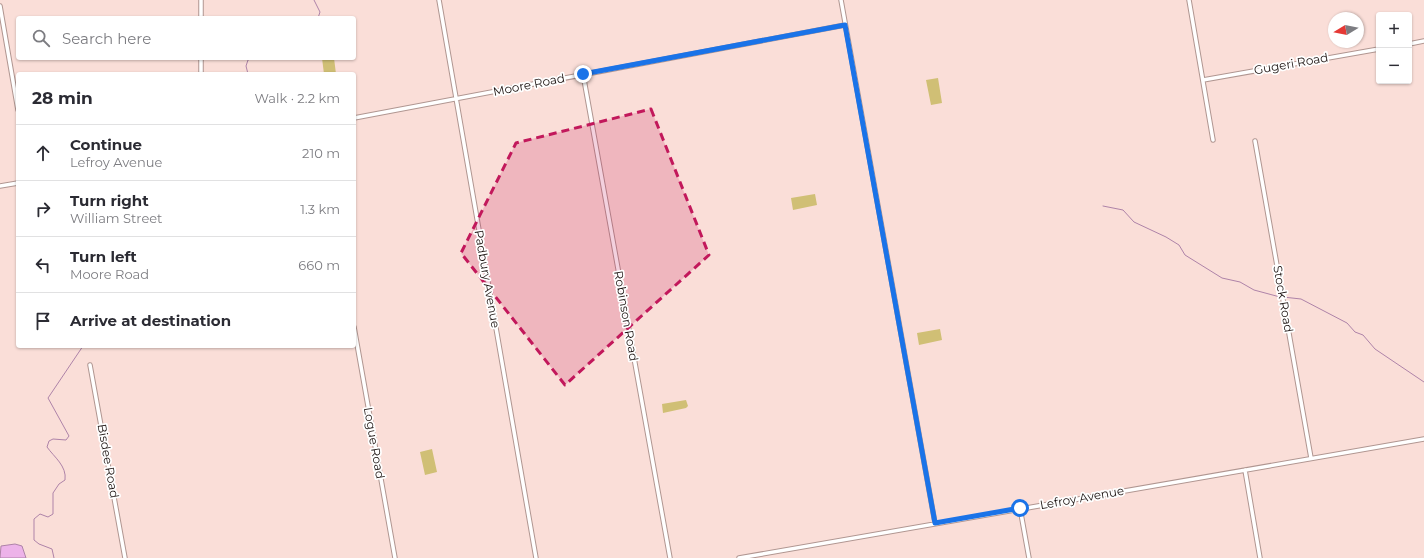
<!DOCTYPE html>
<html lang="en">
<head>
<meta charset="utf-8">
<style>
  body { margin:0; font-family:Montserrat,sans-serif; background:#f7f7f7; color:#2b2b33 }
  .controls { position:absolute; right:12px; top:12px; display:grid; overflow:hidden; border-radius:4px; box-shadow:0 1px 3px #0004 }
  .controls button { width:36px; height:36px; display:grid; place-items:center; padding:0; border:0; border-bottom:1px solid #e1e1e2; background:#fff; color:#2b2b33; font:20px sans-serif }
  .compass { position:absolute; left:1328px; top:12px; width:36px; height:36px; border-radius:50%; background:#fff; box-shadow:0 1px 3px #0004; rotate:260deg }
  .stop { position:absolute; width:12px; height:12px; margin:-9px; border:3px solid #1a73e8; border-radius:50%; background:#fff }
  .stop.end { background:#1a73e8; border-color:#fff; box-shadow:0 1px 4px #0008 }
  .list { margin:0; padding:0; list-style:none }
  h2 { display:flex; justify-content:space-between; align-items:center; height:52px; margin:0; padding:0 16px; font-size:17px }
  h2 small { font-size:13px; font-weight:400; color:#7c7c81 }
  .list li { display:grid; grid-template-columns:26px 1fr auto; gap:12px; align-items:center; box-sizing:border-box; height:56px; padding:0 16px; border-top:1px solid #e1e1e2 }
  .list b { display:block; font-size:15px; white-space:nowrap }
  .list p { margin:0; font-size:13px; white-space:nowrap; color:#7c7c81 }
  .list em { font-size:13px; font-style:normal; color:#7c7c81 }
  .icon { flex:none; width:22px; height:22px; fill:none; stroke:currentColor; stroke-width:2; stroke-linecap:round; stroke-linejoin:round }
  .map { position:relative; flex:none; width:1424px; height:558px; overflow:hidden }
  .search { position:absolute; background:#fff; box-shadow:0 1px 3px #0004; left:16px; top:16px; width:340px; height:44px; display:flex; align-items:center; gap:10px; box-sizing:border-box; padding:0 14px; border-radius:4px; color:#7c7c81; font-size:15px }
  .panel { position:absolute; background:#fff; box-shadow:0 1px 3px #0004; left:16px; top:72px; width:340px; height:276px; border-radius:4px }
  .map>svg:first-child { display:block }
</style>
</head>
<body>
<div class="map">
<svg width="1424" height="558" viewBox="0 0 1424 558">
  <rect width="100%" height="100%" fill="#faded8"/>
  <path fill="#d0bf75" d="M 322,58 L 334,58 L 336,74 L 324,74 Z
    M 938,78 L 942,103 L 931,105 L 926,80 Z
    M 815,194 L 817,205 L 793,210 L 791,198 Z
    M 940,329 L 942,340 L 919,345 L 917,333 Z
    M 686,400 L 688,406 L 686,408 L 663,413 L 662,404 Z
    M 432,449 L 437,472 L 425,475 L 420,452 Z"/>
  <path fill="#edb3e9" stroke="#ae83a8" d="M 15,544 L 22,546 L 26,558 L 0,558 L 1,546 Z"/>
  <g fill="none" stroke-linecap="round" stroke-linejoin="round">
    <path stroke="#ae83a8" stroke-width="1" d="M 314,0 L 320,12 L 318,18
      M 248,74 L 246,66 L 248,60 L 253,58
      M 1103,206 L 1123,210 L 1134,222 L 1166,237 L 1179,245 L 1185,255 L 1222,278 L 1240,282 L 1254,290 L 1280,297
      M 1283,297 L 1301,299 L 1347,323 L 1355,332 L 1363,335 L 1375,349 L 1424,382
      M 54,558 L 52,549 L 39,544 L 34,540 L 34,519 L 40,514 L 48,517 L 53,514 L 53,493 L 59,484 L 65,480 C 67,466 54,457 47,447 L 49,441 L 53,439 L 66,440 L 69,436 L 48,398 L 83,346"/>
    <g stroke="#b09691" stroke-width="5.5">
      <path id="minor" d="M 439,0 L 536,558
        M 841,0 L 935,523
        M 1189,0 L 1213,140
        M 0,6 L 18,110
        M 201,18 L 201,0
        M 1409,44 L 1424,41
        M 201,74 L 201,58
        M 583,74 L 670,558
        M 1203,80 L 1379,49
        M 354,118 L 845,25
        M 1255,141 L 1311,458
        M 0,186 L 18,183
        M 354,327 L 395,558
        M 90,365 L 125,558
        M 1245,470 L 1260,558
        M 1020,508 L 1029,558
        M 739,558 L 1424,439"/>
    </g>
    <use href="#minor" stroke="#fff" stroke-width="3.5"/>
  </g>
  <g fill="none" stroke-linecap="round" stroke-linejoin="round">
    <path stroke="#1a73e8" stroke-width="5" d="M 583,74 L 845,25 L 935,523 L 1020,508"/>
  </g>
  <path fill="#c2185b" fill-opacity="0.2" stroke="#c2185b" stroke-width="3" stroke-dasharray="8 5" stroke-linejoin="round" d="M 651,109 L 709,255 L 565,385 L 461,253 L 516,143 Z"/>
  <g text-anchor="middle" stroke-width="3.5" stroke-linejoin="round" paint-order="stroke">
    <g font-size="12" fill="#1b1210" stroke="#fff">
      <text transform="translate(1291 64) rotate(-10)" y="4">Gugeri Road</text>
      <text transform="translate(529 85) rotate(-11)" y="4">Moore Road</text>
      <text transform="translate(487 279) rotate(80)" y="4">Padbury Avenue</text>
      <text transform="translate(1283 299) rotate(80)" y="4">Stock Road</text>
      <text transform="translate(626 316) rotate(80)" y="4">Robinson Road</text>
      <text transform="translate(374 443) rotate(80)" y="4">Logue Road</text>
      <text transform="translate(108 461) rotate(80)" y="4">Bisdee Road</text>
      <text transform="translate(1082 498) rotate(-10)" y="4">Lefroy Avenue</text>
    </g>
  </g>
</svg>
<div class="controls">
<button>+</button>
<button>−</button>
</div>
<svg class="compass" viewBox="-18 -18 36 36"><path d="M0-13l5 13h-10z" fill="#e53935"/><path d="M0 13l5-13h-10z" fill="#7c7c81"/></svg>
<div class="stop" style="left:1020px;top:508px"></div>
<div class="stop end" style="left:583px;top:74px"></div>
<div class="search"><svg class="icon" aria-label="search" viewBox="0 0 24 24"><circle cx="10" cy="10" r="6"/><path d="M15 15l6 6"/></svg>Search here</div>
<section class="panel">
<h2>28 min<small>Walk · 2.2 km</small></h2>
<ul class="list">
<li><svg class="icon" aria-label="ahead" viewBox="0 0 24 24"><path d="M12 20V5M6 11l6-6 6 6"/></svg><div><b>Continue</b><p>Lefroy Avenue</p></div><em>210 m</em></li>
<li><svg class="icon" aria-label="right" viewBox="0 0 24 24"><path d="M7 20v-9h11M14 6l5 5-5 5"/></svg><div><b>Turn right</b><p>William Street</p></div><em>1.3 km</em></li>
<li><svg class="icon" aria-label="left" viewBox="0 0 24 24"><path d="M17 20v-9H6M10 6l-5 5 5 5"/></svg><div><b>Turn left</b><p>Moore Road</p></div><em>660 m</em></li>
<li><svg class="icon" aria-label="arrive" viewBox="0 0 24 24"><path d="M6 21V4h12l-3 4 3 4H6"/></svg><div><b>Arrive at destination</b></div></li>
</ul>
</section>
</div>
</body>
</html>
